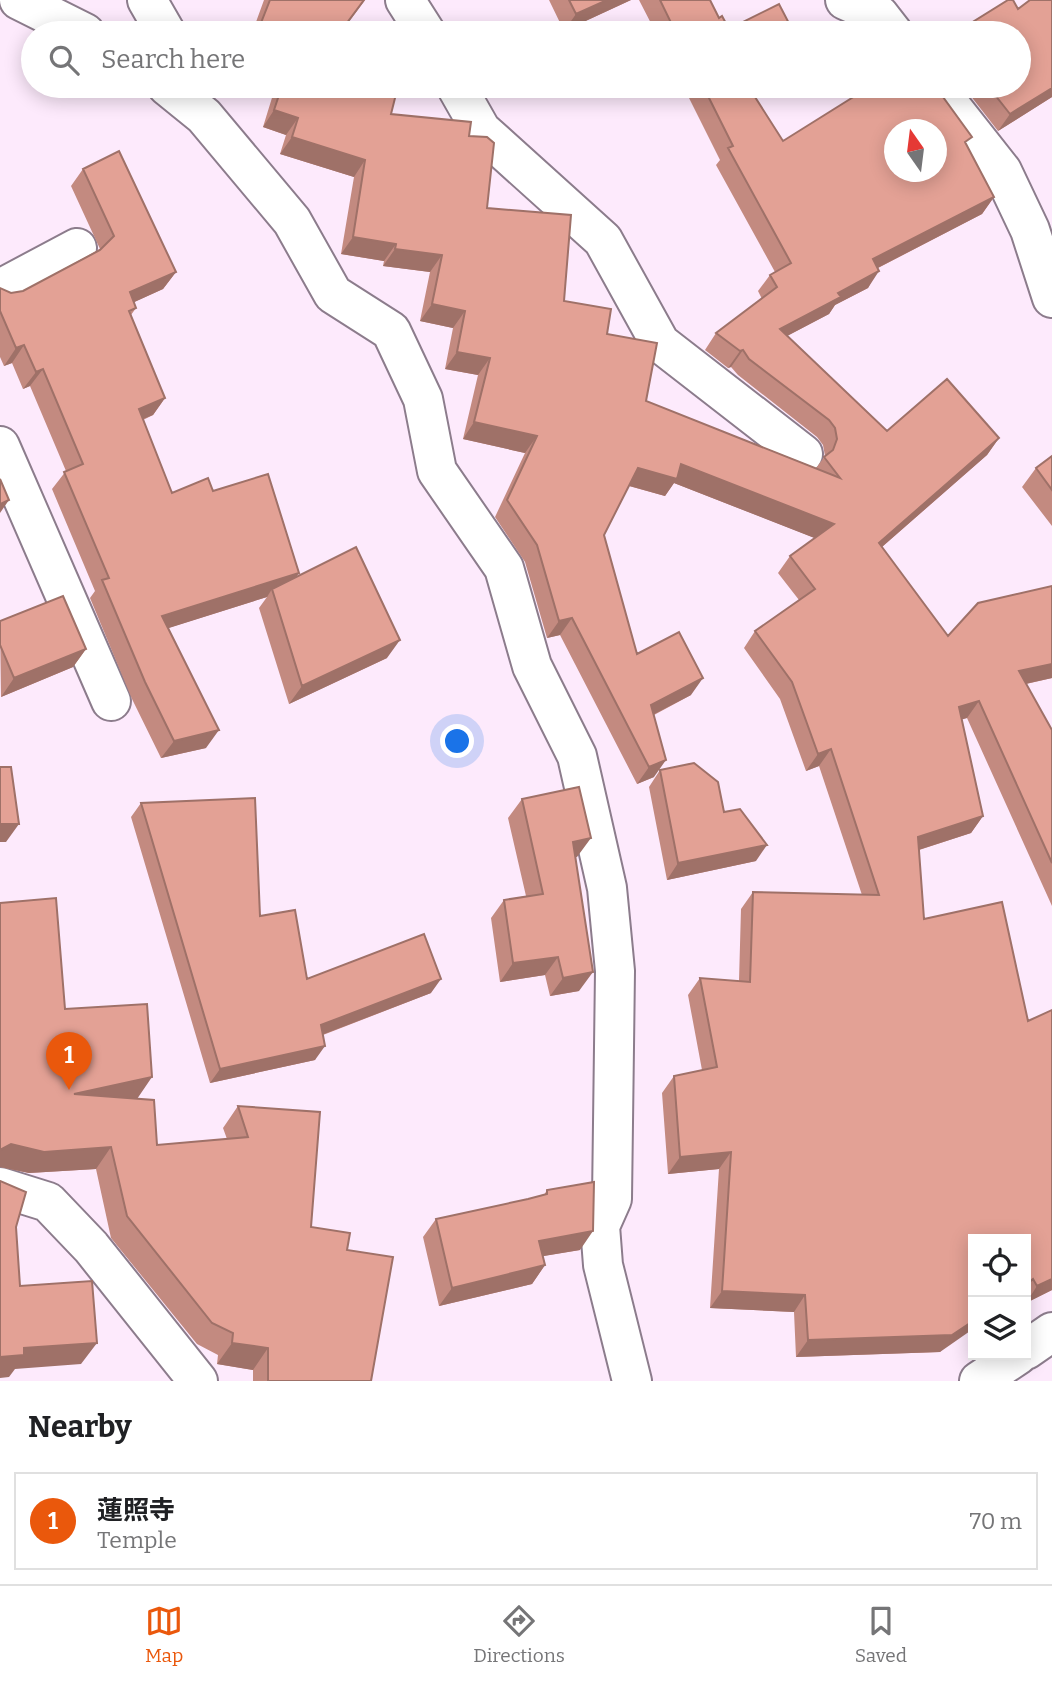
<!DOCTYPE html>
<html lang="en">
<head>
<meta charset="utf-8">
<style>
  body { margin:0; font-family:Bitter,"Noto Sans JP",serif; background:#f6f6f6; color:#202124 }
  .controls { position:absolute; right:21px; bottom:21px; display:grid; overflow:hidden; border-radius:0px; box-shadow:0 4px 18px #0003 }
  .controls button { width:63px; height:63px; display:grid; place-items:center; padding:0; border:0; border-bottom:2px solid #e0e0e0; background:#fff; color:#202124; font:35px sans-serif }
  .compass { position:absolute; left:884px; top:119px; width:63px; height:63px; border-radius:50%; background:#fff; box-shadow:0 4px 18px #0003; rotate:346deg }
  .you { position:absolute; left:458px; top:742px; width:24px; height:24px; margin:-18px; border:5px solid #fff; border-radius:50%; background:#1a73e8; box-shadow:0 0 0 10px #1a73e833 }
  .badge { display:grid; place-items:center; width:46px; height:46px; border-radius:50%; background:#ea580c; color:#fff; font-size:23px; font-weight:700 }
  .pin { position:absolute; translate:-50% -58px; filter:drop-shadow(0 2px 4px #0008) }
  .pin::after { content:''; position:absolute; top:37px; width:24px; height:21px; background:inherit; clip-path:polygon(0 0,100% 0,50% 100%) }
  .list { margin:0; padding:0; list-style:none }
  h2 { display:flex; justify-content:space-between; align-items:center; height:91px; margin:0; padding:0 28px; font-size:30px }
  h2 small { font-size:23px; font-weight:400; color:#757577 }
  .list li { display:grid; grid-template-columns:46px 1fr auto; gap:21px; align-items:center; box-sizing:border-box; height:98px; margin:0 14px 14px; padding:0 14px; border:2px solid #e0e0e0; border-radius:0px }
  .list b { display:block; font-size:26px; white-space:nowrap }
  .list p { margin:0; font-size:23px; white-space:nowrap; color:#757577 }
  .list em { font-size:23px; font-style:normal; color:#757577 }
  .icon { flex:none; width:38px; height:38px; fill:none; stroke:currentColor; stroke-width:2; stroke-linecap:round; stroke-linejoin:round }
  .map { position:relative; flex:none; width:1052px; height:1381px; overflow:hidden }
  .search { position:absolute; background:#fff; box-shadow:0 4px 18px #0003; left:21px; right:21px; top:21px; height:77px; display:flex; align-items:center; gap:18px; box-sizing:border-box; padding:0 24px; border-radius:38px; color:#757577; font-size:26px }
  .sheet { height:203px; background:#fff }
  nav { display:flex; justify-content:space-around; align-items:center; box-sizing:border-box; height:98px; border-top:2px solid #e0e0e0; background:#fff; font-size:19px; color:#757577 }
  nav a { display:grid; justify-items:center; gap:4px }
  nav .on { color:#ea580c }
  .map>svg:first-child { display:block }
</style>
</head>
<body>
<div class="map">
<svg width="1052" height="1381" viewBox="0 0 1052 1381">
  <rect width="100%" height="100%" fill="#fdeafc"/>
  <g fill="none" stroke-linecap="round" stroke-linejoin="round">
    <g stroke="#8c7c8c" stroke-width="42">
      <path id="street" d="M 19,0 L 85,33
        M 147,0 L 166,33
        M 405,0 L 426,33
        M 845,0 L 879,15 L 893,33
        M 167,86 L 204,116 L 292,221 L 333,294 L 391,331 L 423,399 L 437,471 L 504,568 L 532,666 L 577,756 L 607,888 L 615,971 L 612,1199 L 600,1226 L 603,1265 L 632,1381
        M 456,86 L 481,130 L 603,240 L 660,343 L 803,454
        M 935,86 L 1002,171 L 1030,230 L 1052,298
        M 0,289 L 77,248
        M 0,446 L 111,701
        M 0,1187 L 48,1202 L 91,1247 L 198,1381"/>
    </g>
    <g stroke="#8c7c8c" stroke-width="42">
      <path id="secondary" d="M 1026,1350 L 1052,1332
        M 979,1381 L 1018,1355"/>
    </g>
    <use href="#street" stroke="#fff" stroke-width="38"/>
    <use href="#secondary" stroke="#fff" stroke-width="38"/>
  </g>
  <path fill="#c38a80" d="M 264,0 L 365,0 L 345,27 L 368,33 L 252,33 Z
    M 549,0 L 631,0 L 564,31 Z
    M 639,0 L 710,0 L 719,18 L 729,29 L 794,33 L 656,33 Z
    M 1052,0 L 1052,97 L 998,131 L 963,86 L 1019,86 L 1018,9 Z
    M 269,86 L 398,86 L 391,114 L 469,136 L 487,208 L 564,301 L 607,334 L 646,401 L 816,468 L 825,456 L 823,445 L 817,437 L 738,375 L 731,367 L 728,368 L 705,350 L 716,333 L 762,299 L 758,291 L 770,275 L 775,272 L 716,165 L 720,160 L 683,86 L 751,86 L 749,87 L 783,141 L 967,145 L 994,197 L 982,214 L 878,268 L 868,288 L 835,305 L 829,314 L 787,336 L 887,431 L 999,438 L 987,455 L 882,547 L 948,636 L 1052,678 L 1026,684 L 1052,730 L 1052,906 L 967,718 L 961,719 L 983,816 L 971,833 L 919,850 L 924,919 L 1052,1290 L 1026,1303 L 1026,1239 L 940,1352 L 796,1357 L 794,1312 L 710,1308 L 719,1169 L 668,1174 L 662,1093 L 674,1076 L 702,1070 L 688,995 L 700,978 L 739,981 L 741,909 L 753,892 L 862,895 L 819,766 L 806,771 L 780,699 L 744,648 L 755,631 L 799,600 L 778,573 L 790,556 L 815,538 L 674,483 L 665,496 L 629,486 L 604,535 L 637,654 L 691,695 L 654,715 L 654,777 L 637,784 L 560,635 L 547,638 L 525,562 L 495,517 L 525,453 L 463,439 L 478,375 L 445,369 L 453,328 L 420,321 L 430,272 L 383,266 L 384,261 L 341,254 L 354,177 L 280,154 L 286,135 L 263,127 L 275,88 Z
    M 83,169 L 176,272 L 163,289 L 134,302 L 136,308 L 131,315 L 165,398 L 153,415 L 143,420 L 172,493 L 213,491 L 295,578 L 387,658 L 289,704 L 259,608 L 267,597 L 168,628 L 206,748 L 161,758 L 132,699 L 90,598 L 95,591 L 52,489 L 66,471 L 30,386 L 23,389 L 12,363 L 4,366 L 0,357 L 0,288 L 11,293 L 23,291 L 100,249 L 71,186 Z
    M 1052,456 L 1052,526 L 1022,487 L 1036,468 Z
    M 0,621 L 86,649 L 73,667 L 1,697 Z
    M 660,770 L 724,812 L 756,861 L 667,880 L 649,787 Z
    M 522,799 L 577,857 L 576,857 L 579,991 L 550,996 L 545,975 L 500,982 L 491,918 L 504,900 L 526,896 L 508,818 Z
    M 141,803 L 260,916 L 307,979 L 431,993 L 323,1035 L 315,1060 L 210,1083 L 131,817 Z
    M 0,903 L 65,1009 L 137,1099 L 157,1145 L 227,1139 L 223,1128 L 238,1106 L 311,1227 L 347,1250 L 371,1381 L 253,1381 L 253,1370 L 217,1364 L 218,1355 L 197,1344 L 111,1238 L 96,1169 L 29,1173 L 0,1167 Z
    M 547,1190 L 580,1250 L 543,1256 L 545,1265 L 532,1284 L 439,1306 L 423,1237 L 436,1219 L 528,1199 L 544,1195 Z"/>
  <path fill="#9f7168" d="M 607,0 L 631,0 L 564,31 L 576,14 Z
    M 1052,88 L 1052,97 L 998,131 L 1010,114 Z
    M 274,110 L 298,118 L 286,135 L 263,127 Z
    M 292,137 L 365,160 L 354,177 L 280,154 Z
    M 994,197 L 982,214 L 862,276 L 873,259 Z
    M 353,237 L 396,244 L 384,261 L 341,254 Z
    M 395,249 L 442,255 L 430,272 L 383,266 Z
    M 879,271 L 868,288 L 835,305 L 829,314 L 768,346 L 780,329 L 838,293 Z
    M 176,272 L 163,289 L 117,310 L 130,292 Z
    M 432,304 L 465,311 L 453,328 L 420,321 Z
    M 24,345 L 12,363 L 4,366 L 16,348 Z
    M 743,350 L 731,367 L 728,368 L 740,351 Z
    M 457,352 L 490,358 L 478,375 L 445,369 Z
    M 43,369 L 30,386 L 23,389 L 36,372 Z
    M 165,398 L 153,415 L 126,426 L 139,409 Z
    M 474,422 L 537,436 L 525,453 L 463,439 Z
    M 999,438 L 987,455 L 867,560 L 879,543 Z
    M 681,464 L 834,524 L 822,541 L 674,483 L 665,496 L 626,485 L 638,468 Z
    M 9,500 L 0,513 L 0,504 Z
    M 299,573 L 287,590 L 272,589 L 267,597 L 150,634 L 162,616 Z
    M 572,618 L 560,635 L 547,638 L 559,621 Z
    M 400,640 L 387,658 L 289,704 L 302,686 Z
    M 86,649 L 73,667 L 1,697 L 14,678 Z
    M 1052,664 L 1052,678 L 1007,688 L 1019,671 Z
    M 703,678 L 691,695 L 639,722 L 651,705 Z
    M 979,701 L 967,718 L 947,724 L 959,707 Z
    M 219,730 L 206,748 L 161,758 L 174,741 Z
    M 831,749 L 819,766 L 806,771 L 818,754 Z
    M 666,760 L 654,777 L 637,784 L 649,767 Z
    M 983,816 L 971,833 L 906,854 L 918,837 Z
    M 0,824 L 19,824 L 6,842 L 0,842 Z
    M 591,838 L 577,857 L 560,861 L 573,842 Z
    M 767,845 L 756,861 L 667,880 L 678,863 Z
    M 558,957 L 545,975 L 500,982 L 513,963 Z
    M 593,972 L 579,991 L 550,996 L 563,978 Z
    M 441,979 L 431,993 L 311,1039 L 321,1025 Z
    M 325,1046 L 315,1060 L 210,1083 L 220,1069 Z
    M 152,1077 L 137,1099 L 74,1094 Z
    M 11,1144 L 111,1147 L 96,1169 L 29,1173 L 0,1167 L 0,1150 Z
    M 731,1152 L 719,1169 L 668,1174 L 680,1157 Z
    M 593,1231 L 580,1250 L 526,1259 L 539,1241 Z
    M 545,1265 L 532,1284 L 439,1306 L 452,1288 Z
    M 1033,1279 L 1026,1290 L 1026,1284 Z
    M 1052,1279 L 1052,1290 L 1026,1303 L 1037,1286 Z
    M 722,1291 L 805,1295 L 794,1312 L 710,1308 Z
    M 973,1321 L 973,1329 L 940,1352 L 796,1357 L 808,1340 Z
    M 97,1343 L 81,1364 L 15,1369 L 9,1377 L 0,1378 L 0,1357 L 24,1348 Z
    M 232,1343 L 268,1348 L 253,1370 L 217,1364 Z"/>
  <path fill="#e3a195" stroke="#9f7168" stroke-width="2" fill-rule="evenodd" d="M 270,0 L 364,0 L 344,27 L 368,33 L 257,33 Z
    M 569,0 L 607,0 L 576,14 Z
    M 660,0 L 710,0 L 719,18 L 722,16 L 729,29 L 779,4 L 794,33 L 676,33 Z
    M 1008,0 L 1013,0 L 1018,9 L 1030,0 L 1052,0 L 1052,88 L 1010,114 L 988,86 L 1019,86 L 1019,33 L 955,33 Z
    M 282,86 L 398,86 L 391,114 L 471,122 L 469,136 L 487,137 L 494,143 L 487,208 L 571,215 L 564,301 L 611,309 L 607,334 L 657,343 L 646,401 L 840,478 L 824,457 L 833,450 L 837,439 L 835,428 L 829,420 L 749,359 L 743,350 L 740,351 L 716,333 L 777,287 L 770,275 L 791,263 L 728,148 L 733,146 L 703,86 L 748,86 L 783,141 L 871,86 L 935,86 L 972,137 L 965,142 L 994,197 L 873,259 L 879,271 L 838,293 L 841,297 L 780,329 L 887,431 L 947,379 L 999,438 L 879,543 L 948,636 L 978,603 L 1052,586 L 1052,664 L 1019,671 L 1052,730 L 1052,863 L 979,701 L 959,707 L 983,816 L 918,837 L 924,919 L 1002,902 L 1028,1021 L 1052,1010 L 1052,1279 L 1037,1286 L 1033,1279 L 1026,1284 L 1026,1239 L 973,1239 L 973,1321 L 952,1335 L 808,1340 L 805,1295 L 722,1291 L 731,1152 L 680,1157 L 674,1076 L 717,1067 L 700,978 L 750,982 L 753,892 L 879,895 L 831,749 L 818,754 L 792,682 L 755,631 L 815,589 L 790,556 L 834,524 L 681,464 L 677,479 L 638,468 L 604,535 L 637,654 L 679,632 L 703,678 L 651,705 L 666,760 L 649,767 L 572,618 L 559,621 L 537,545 L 507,500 L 537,436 L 474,422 L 490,358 L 457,352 L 465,311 L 432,304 L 442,255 L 395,249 L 396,244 L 353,237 L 365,160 L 292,137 L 298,118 L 274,110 ZM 894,130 L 936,130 L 936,172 L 894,172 Z
    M 119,151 L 176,272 L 130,292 L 136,308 L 129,311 L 165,398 L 139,409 L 172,493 L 208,478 L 213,491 L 268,474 L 299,573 L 162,616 L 219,730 L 174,741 L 145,682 L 102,580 L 109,578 L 64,472 L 83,464 L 43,369 L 36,372 L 24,345 L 16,348 L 0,311 L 0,288 L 11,293 L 23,291 L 100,250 L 114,236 L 83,169 Z
    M 1052,456 L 1052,490 L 1036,468 Z
    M 0,479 L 9,500 L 0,504 Z
    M 356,547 L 400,640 L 302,686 L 272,589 Z
    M 63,596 L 86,649 L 14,678 L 0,645 L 0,621 Z
    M 694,763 L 718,782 L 724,812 L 740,809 L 767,845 L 678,863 L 660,770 Z
    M 0,767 L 11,767 L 19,824 L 0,824 Z
    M 579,787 L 591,838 L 573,842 L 593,972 L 563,978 L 558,957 L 513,963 L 504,900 L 543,894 L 522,799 Z
    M 255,798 L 260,916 L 295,910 L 307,979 L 424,934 L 441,979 L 321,1025 L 325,1046 L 220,1069 L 141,803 Z
    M 56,898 L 65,1009 L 147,1004 L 152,1077 L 74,1094 L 154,1100 L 157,1145 L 248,1137 L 238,1106 L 320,1112 L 311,1227 L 350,1233 L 347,1250 L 393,1257 L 371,1381 L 268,1381 L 268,1348 L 232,1343 L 233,1333 L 212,1323 L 127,1216 L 111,1147 L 44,1152 L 11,1144 L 0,1150 L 0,903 Z
    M 0,1181 L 26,1192 L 16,1227 L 20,1286 L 92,1281 L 97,1343 L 24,1348 L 24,1355 L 0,1357 Z
    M 594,1182 L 593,1231 L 539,1241 L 545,1265 L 452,1288 L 436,1219 L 528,1199 L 547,1194 L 547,1190 Z"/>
</svg>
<div class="controls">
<button><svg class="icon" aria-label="locate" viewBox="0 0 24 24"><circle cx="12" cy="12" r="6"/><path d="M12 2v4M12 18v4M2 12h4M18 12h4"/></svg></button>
<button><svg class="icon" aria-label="layers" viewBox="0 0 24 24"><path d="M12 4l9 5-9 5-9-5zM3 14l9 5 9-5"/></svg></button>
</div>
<svg class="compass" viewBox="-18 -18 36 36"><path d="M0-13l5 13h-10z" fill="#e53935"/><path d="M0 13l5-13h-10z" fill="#757577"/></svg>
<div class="you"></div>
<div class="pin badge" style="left:69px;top:1090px">1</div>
<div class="search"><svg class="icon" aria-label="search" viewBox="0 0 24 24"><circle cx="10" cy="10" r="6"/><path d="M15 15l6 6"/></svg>Search here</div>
</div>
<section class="sheet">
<h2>Nearby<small></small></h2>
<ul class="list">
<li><span class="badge">1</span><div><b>蓮照寺</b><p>Temple</p></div><em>70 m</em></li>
</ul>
</section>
<nav>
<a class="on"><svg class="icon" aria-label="map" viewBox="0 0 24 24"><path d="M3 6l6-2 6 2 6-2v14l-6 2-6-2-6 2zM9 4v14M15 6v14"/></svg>Map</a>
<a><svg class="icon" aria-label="directions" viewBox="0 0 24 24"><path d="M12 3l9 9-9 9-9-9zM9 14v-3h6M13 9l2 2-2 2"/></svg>Directions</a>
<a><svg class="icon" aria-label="saved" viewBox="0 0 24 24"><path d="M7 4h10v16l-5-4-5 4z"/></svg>Saved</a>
</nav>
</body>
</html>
